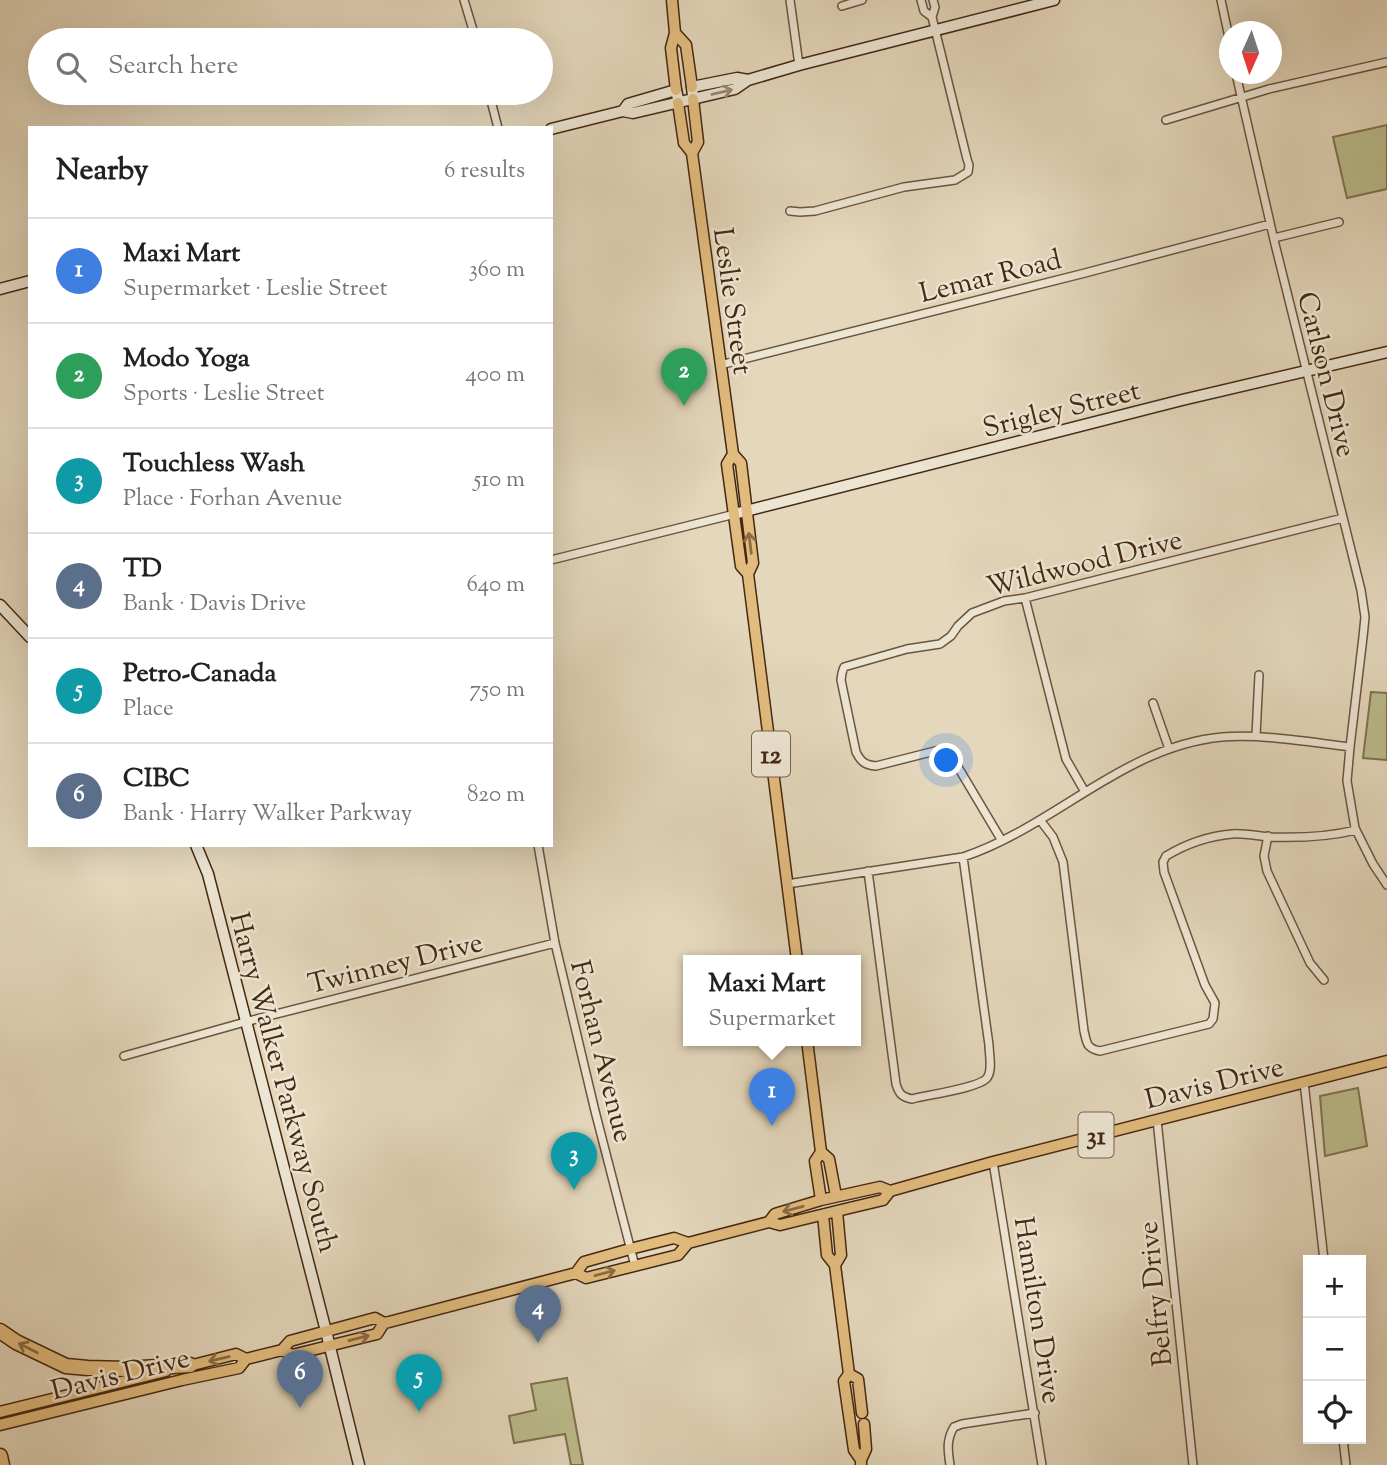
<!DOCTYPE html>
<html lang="en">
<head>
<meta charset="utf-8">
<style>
  body { margin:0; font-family:"Sorts Mill Goudy",serif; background:#f6f6f6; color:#222 }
  .controls { position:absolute; right:21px; bottom:21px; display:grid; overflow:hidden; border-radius:0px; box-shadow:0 7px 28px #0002 }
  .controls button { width:63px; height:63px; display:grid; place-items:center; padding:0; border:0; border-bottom:2px solid #e0e0e0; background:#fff; color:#222; font:35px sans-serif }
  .compass { position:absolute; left:1219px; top:21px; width:63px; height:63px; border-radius:50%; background:#fff; box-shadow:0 7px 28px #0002; rotate:183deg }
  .you { position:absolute; left:947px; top:761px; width:24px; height:24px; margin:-18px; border:5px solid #fff; border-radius:50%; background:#1a73e8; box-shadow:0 0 0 10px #1a73e833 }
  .badge { display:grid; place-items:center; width:46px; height:46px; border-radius:50%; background:#0b8043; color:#fff; font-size:23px; font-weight:700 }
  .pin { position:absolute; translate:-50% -58px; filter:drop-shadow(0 2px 4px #0008) }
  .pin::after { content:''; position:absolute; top:37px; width:24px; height:21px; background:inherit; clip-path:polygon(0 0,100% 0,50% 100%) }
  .popup { position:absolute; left:683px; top:955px; width:178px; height:91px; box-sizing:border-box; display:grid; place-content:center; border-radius:0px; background:#fff; filter:drop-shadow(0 2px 5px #0005); font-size:23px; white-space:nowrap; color:#767676 }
  .popup b { font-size:26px; color:#222 }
  .popup::after { content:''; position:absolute; left:50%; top:100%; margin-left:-14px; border:14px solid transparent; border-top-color:#fff }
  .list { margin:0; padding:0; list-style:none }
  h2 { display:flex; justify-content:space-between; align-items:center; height:91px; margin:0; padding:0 28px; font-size:30px }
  h2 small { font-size:23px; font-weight:400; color:#767676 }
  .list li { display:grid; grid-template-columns:46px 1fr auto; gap:21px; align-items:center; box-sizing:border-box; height:105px; padding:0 28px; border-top:2px solid #e0e0e0 }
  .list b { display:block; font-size:26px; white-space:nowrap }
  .list p { margin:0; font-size:23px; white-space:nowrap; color:#767676 }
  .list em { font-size:23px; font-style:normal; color:#767676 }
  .icon { flex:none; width:38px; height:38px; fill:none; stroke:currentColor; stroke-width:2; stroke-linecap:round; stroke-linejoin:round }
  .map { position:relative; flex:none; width:1387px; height:1465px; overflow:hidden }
  .search { position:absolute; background:#fff; box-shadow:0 7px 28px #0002; left:28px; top:28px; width:525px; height:77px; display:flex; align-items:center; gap:18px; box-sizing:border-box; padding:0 24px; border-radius:38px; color:#767676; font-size:26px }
  .panel { position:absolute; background:#fff; box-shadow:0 7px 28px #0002; left:28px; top:126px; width:525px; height:721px; border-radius:0px }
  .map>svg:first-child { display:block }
</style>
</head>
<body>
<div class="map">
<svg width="1387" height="1465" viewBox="0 0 1387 1465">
  <rect width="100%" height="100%" fill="#e4d7bc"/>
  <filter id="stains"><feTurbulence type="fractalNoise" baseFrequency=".00286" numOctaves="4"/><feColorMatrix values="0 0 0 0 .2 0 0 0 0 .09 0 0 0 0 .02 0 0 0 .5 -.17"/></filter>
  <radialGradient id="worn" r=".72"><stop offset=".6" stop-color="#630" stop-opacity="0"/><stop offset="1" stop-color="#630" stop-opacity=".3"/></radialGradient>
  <path fill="#bbbc8c" stroke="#80724f" stroke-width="2" d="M 1387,125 L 1387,189 L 1347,198 L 1333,137 Z
    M 1371,692 L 1387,693 L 1387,760 L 1363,758 Z
    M 1358,1088 L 1367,1146 L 1325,1156 L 1320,1096 Z
    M 567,1378 L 583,1465 L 571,1465 L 565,1434 L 514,1443 L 509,1416 L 536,1410 L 531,1384 Z"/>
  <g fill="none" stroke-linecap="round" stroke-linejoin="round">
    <g stroke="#6d543c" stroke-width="10">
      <path id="street" d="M 464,0 L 476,40
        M 790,0 L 799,65
        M 921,0 L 924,11 L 932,17
        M 1221,0 L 1230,42
        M 842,6 L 862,0
        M 1236,74 L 1274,240 L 1361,590 L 1365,617 L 1363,637 L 1350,747 L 1347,781 L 1355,828 L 1373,864 L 1387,885
        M 489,93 L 498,128
        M 1166,120 L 1269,89 L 1387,62
        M 790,211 L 800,212 L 815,211 L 904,187 L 955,180 L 968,172 L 969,165 L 967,159 L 932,17 L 935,7 L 933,0
        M 1274,238 L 1339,222
        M 720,365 L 1085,273 L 1270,224
        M 551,560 L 735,514
        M 1025,598 L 1066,759 L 1085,792
        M 1153,703 L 1169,749
        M 1256,736 L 1259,675
        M 1040,820 L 1053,837 L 1063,862 L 1084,1031 C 1087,1043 1086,1048 1100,1051 L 1209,1024 L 1213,1019 L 1215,1003 L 1205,985 L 1164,872 L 1163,862 L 1166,856 C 1186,844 1209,836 1232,834 C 1245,833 1257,836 1270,837 C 1299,838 1328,837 1356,830
        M 1268,836 L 1264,856 L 1267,871 L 1310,963 L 1324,980
        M 1002,841 L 952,757 L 947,753 L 939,750 L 876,766 C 865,765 861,762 856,752 L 841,680 L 842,673 L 844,667 L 907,649 L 940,644 L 951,636 L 958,626 L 972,613 L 1004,601 L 1025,598 L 1343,518
        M 538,845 L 555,943 L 595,1111 L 635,1266
        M 868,871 L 896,1084 C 899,1094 902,1097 912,1099 C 927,1095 979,1088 987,1078 C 993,1070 989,1054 989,1045 L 963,857
        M 787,884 L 963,857 C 1054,827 1124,746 1222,737 C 1265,734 1308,742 1350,747
        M 124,1056 L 245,1022 L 555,943
        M 1304,1082 L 1324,1260
        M 1157,1120 L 1193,1465
        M 993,1162 L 1042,1465
        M 1343,1439 L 1346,1465
        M 950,1465 C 948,1451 946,1440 954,1427 L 962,1424 L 1035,1413"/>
    </g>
    <g stroke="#452812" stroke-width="13">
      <path id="secondary" d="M 693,96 L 692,87 L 737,78 L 748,80
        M 623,111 L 628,104 L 676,90 L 678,99
        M 551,129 L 623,111 L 633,113 L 735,89 L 748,80 L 799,65 L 1054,0
        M 0,289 L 30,281
        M 738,513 L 1182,400 L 1387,352
        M 0,605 L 30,637
        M 196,845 L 208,874 L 326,1331 L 359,1465"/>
    </g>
    <g stroke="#452812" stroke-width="13">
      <path id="primary" d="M 672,0 L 675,33 L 671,48 L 676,90
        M 675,33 L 686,45 L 692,87
        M 678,103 L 684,143 L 692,153 L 733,454 L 741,463 L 753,563 L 748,574 L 797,960
        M 692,153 L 698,142 L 693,99
        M 733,454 L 727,464 L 741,566 L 748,574
        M 807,1040 L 821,1152 L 815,1161 L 821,1200
        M 821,1152 L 829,1159 L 836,1196
        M 823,1215 L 827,1255 L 835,1265 L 849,1374 L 844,1381 L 854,1450 L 861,1460 L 861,1465
        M 769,1222 L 775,1214 L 821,1200 L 880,1187 L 890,1191
        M 835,1265 L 841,1255 L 837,1211
        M 576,1273 L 586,1278 L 678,1255 L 688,1243 L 769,1222 L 780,1225 L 837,1211 L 883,1200 L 890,1191 L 993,1162 L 1387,1061
        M 282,1350 L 290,1341 L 375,1318 L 384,1323 L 389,1322 L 576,1273 L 584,1262 L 630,1249 L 674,1238 L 688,1243
        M 185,1367 L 236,1354 L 246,1359 L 282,1350 L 292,1355 L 377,1334 L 384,1323
        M 849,1374 L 858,1379 L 862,1413
        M 0,1412 L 166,1371
        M 0,1425 L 182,1380 L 239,1368 L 246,1359
        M 861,1460 L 866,1449 L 864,1424"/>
    </g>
    <g stroke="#452812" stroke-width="17">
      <path id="highway" d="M 0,1331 L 16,1342 L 66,1366 L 88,1368 L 126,1369 L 190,1365
        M 0,1456 L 2,1465"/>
    </g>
    <use href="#street" stroke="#ede5d3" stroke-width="7"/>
    <use href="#secondary" stroke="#ede5d3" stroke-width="10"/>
    <use href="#primary" stroke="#e2bc7e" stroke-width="10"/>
    <use href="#highway" stroke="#e2bc7e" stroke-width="14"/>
  </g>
  <defs><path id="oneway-shaft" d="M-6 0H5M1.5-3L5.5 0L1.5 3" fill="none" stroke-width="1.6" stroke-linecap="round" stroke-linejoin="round" transform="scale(1.75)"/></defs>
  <use stroke="#998672" href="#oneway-shaft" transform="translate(722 92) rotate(-13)"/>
  <g stroke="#8c6b43">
    <use href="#oneway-shaft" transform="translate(750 543) rotate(-97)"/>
    <use href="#oneway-shaft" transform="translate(793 1209) rotate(165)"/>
    <use href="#oneway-shaft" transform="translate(605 1273) rotate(-15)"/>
    <use href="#oneway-shaft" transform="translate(359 1338) rotate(-14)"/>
    <use href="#oneway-shaft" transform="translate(28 1348) rotate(-153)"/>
    <use href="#oneway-shaft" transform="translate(219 1359) rotate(167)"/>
  </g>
  <g text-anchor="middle" stroke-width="5" stroke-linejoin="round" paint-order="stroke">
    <g fill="#ede5d3" stroke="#77614c" stroke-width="2">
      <rect x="752" y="731.5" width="38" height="45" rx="5"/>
      <rect x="1078.5" y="1112.5" width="35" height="45" rx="5"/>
    </g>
    <g font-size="26" font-weight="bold" fill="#452812">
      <text x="771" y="763">12</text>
      <text x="1096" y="1144">31</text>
    </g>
    <g font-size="28" fill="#452812" stroke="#ede5d3">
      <text transform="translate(990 275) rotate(-14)" y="10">Lemar Road</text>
      <text transform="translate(734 301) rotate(82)" y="10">Leslie Street</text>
      <text transform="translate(1328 374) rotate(76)" y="10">Carlson Drive</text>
      <text transform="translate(1061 408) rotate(-14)" y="10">Srigley Street</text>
      <text transform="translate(1084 562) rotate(-14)" y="10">Wildwood Drive</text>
      <text transform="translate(395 962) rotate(-14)" y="10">Twinney Drive</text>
      <text transform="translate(603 1051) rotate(76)" y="10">Forhan Avenue</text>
      <text transform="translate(285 1082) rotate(75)" y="10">Harry Walker Parkway South</text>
      <text transform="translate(1214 1082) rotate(-14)" y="10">Davis Drive</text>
      <text transform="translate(1154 1294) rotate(-96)" y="10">Belfry Drive</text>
      <text transform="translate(1039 1310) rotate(81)" y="10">Hamilton Drive</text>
      <text transform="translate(120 1373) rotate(-14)" y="10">Davis Drive</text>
    </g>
  </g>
  <rect width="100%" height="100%" filter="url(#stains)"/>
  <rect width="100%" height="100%" fill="url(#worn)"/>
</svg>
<div class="controls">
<button>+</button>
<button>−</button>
<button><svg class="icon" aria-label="locate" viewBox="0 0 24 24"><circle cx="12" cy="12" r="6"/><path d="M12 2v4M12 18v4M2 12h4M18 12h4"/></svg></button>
</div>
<svg class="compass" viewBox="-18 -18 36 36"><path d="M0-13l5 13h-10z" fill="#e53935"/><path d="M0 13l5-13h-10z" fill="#767676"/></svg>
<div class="you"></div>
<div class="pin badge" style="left:772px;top:1126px;background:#3f7fe0">1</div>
<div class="popup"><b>Maxi Mart</b>Supermarket</div>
<div class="pin badge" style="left:684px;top:406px;background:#2e9e5b">2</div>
<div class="pin badge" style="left:574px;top:1190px;background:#0f9aa8">3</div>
<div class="pin badge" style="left:538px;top:1343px;background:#5c6f8a">4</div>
<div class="pin badge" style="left:419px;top:1412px;background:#0f9aa8">5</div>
<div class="pin badge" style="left:300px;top:1408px;background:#5c6f8a">6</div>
<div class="search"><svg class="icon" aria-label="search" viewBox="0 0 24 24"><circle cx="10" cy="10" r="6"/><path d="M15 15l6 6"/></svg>Search here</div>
<section class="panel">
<h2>Nearby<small>6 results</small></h2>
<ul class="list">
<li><span class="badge" style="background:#3f7fe0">1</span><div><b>Maxi Mart</b><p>Supermarket · Leslie Street</p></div><em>360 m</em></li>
<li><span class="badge" style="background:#2e9e5b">2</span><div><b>Modo Yoga</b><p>Sports · Leslie Street</p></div><em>400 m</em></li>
<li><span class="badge" style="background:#0f9aa8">3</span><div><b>Touchless Wash</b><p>Place · Forhan Avenue</p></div><em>510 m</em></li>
<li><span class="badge" style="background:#5c6f8a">4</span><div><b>TD</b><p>Bank · Davis Drive</p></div><em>640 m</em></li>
<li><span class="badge" style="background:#0f9aa8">5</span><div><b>Petro-Canada</b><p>Place</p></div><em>750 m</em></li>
<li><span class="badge" style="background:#5c6f8a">6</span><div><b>CIBC</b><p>Bank · Harry Walker Parkway</p></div><em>820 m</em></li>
</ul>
</section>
</div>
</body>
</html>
